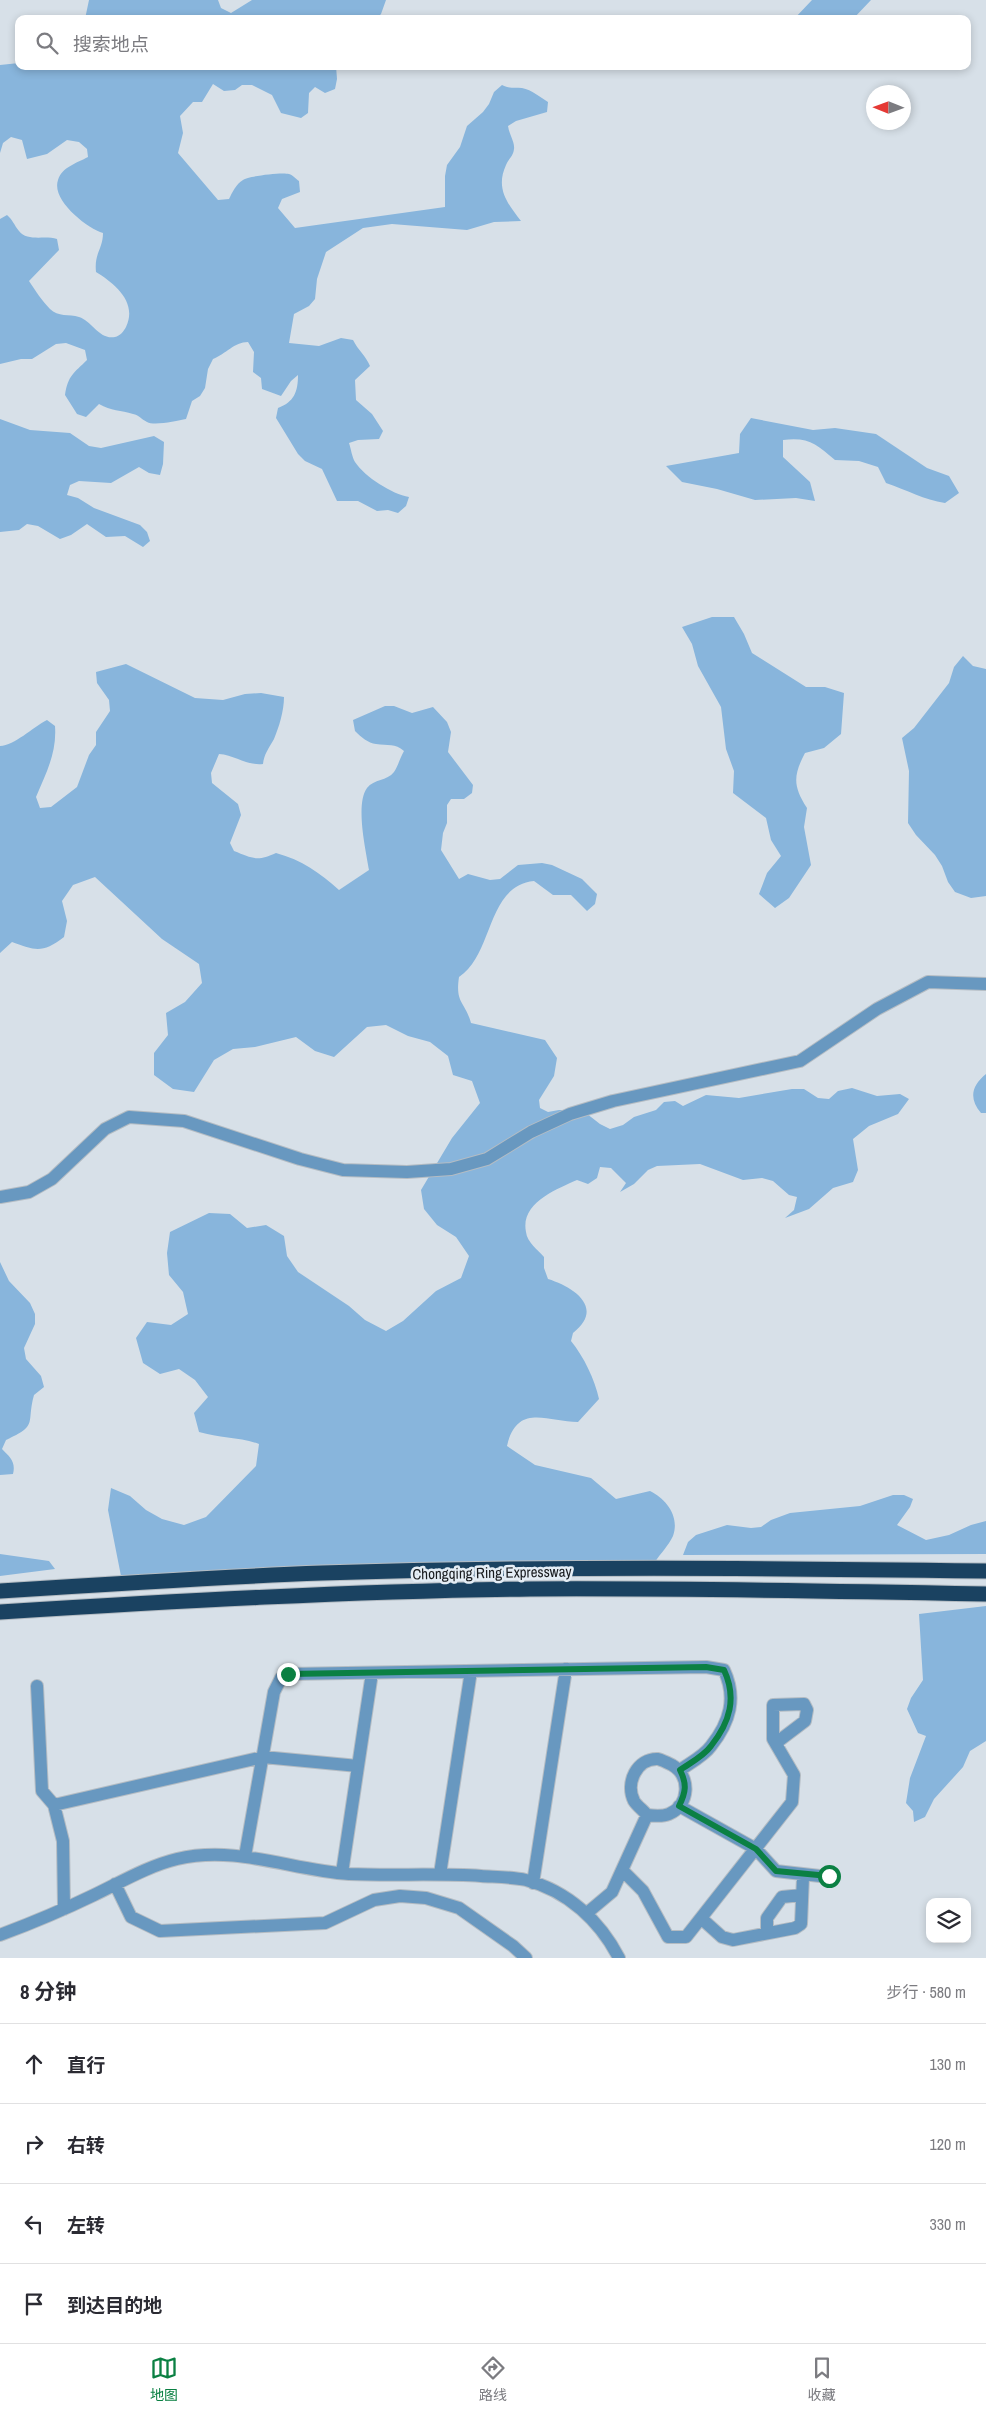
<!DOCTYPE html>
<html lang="zh">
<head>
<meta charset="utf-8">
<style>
  body { margin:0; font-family:"Archivo Narrow","Noto Sans SC",sans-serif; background:#f2f2f3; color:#2b2b33 }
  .controls { position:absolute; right:15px; bottom:15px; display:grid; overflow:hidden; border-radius:10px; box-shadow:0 2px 8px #0003 }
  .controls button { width:45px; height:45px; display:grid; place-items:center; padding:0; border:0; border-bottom:1px solid #e1e1e2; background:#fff; color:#2b2b33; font:25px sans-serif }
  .compass { position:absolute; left:866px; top:85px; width:45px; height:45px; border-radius:50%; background:#fff; box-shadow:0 2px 8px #0003; rotate:271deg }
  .stop { position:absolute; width:15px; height:15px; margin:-11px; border:4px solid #0b8043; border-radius:50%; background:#fff }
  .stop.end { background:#0b8043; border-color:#fff; box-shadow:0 1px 5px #0008 }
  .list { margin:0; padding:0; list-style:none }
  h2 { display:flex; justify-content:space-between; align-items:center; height:65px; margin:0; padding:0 20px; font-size:21px }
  h2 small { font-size:16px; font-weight:400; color:#7c7c81 }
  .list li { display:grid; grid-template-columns:32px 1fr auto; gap:15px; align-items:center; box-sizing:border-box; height:80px; padding:0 20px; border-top:1px solid #e1e1e2 }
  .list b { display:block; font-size:19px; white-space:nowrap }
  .list em { font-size:16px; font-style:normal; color:#7c7c81 }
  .icon { flex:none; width:28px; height:28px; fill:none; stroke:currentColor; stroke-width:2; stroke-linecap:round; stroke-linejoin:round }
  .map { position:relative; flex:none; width:986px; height:1958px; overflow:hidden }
  .search { position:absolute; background:#fff; box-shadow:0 2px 8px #0003; left:15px; right:15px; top:15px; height:55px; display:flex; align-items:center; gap:12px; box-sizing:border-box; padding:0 18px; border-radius:10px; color:#7c7c81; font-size:19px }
  .sheet { height:385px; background:#fff }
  nav { display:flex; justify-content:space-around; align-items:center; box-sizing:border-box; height:70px; border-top:1px solid #e1e1e2; background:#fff; font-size:14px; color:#7c7c81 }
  nav a { display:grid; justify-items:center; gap:2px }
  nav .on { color:#0b8043 }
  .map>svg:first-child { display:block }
</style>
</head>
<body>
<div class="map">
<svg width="986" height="1958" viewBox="0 0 986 1958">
  <rect width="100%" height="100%" fill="#d7e0e8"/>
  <path fill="#88b5dc" d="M 89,0 L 218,0 L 221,8 L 231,13 L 252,0 L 386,0 L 381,14 L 376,19 L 85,19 Z
    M 812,0 L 871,0 L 853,19 L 794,19 Z
    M 19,63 L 19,66 L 47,69 L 57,66 L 336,66 L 337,79 L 335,89 L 325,93 L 315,87 L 309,93 L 308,113 L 301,118 L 281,113 L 272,95 L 252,85 L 242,85 L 235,90 L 224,91 L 213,84 L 202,102 L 193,102 L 180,116 L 183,133 L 178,153 L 218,200 L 229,199 C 232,193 236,184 243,180 C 249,176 282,172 289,174 C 293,175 296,179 299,181 L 300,192 L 282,199 L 278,208 L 295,228 L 445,207 L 445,176 L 447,165 L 460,147 L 467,126 L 483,112 L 489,104 L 494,92 L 502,85 C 510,89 514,87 522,88 C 532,90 540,97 548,102 L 547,112 L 516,121 L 508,126 C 509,134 515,142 514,149 C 513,157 509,158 506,165 C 495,189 508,204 521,221 L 494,222 L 467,230 L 392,224 L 363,228 L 326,252 L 317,279 L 315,299 L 309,306 L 294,314 L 289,343 L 319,346 L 341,338 L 353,340 C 358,350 366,356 370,366 L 355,380 L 356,400 L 372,414 L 383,431 L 379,439 L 358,440 L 349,443 C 351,449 352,457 355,462 C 365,477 392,494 409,497 L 406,506 L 398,513 L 388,510 L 377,511 L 358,501 L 337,501 L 322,469 L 305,461 L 298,454 L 276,418 L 278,408 C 294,402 298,392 298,375 L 291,381 L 281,396 L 262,389 L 261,378 L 253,372 L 254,352 L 248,342 C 234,342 226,354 213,359 L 208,369 L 205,388 L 200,396 L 192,401 L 186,419 C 177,421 154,426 147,422 C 141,419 139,415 133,414 C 121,410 111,411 99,404 L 86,417 L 77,414 L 65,395 C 68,375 74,373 87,360 L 85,350 L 66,343 L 56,344 L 32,359 L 21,359 L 0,364 L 0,219 L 7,215 C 13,220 14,225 19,231 C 27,242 45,235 57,239 L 59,250 L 29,281 C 35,290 42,301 50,309 C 58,317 69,314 79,317 C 92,321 99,340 115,337 C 120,336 124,331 126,327 C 138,302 114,283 96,272 C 94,253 103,249 103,233 C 87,228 51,200 58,180 C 62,167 77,163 88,157 L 87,149 L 79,142 L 67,140 L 47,154 L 27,159 L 22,140 L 11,137 L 3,143 L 0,153 L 0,65 Z
    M 751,418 L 813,430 L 835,428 L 876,434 L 927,468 L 949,476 L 959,493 L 945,503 C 924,500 907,490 886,483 L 878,467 L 859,461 L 835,460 C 816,444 809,437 783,440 L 783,457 L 810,482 L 815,501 L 796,498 L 755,500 L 717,489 L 682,482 L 666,466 L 739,453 L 740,434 Z
    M 0,419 L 30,430 L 70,433 L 89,446 L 101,448 L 154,436 L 164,442 L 163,464 L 160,475 L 149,473 L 139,467 L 111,483 L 79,481 L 70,485 L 67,495 L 78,498 L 94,508 L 140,525 L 147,532 L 150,541 L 143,547 L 125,536 L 106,537 L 87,524 L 71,535 L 60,539 L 38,526 L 27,524 L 19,530 L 0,532 Z
    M 712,617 L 734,617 L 744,634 L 752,653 L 806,687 L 825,687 L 844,693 L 841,734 L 824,748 L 805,753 C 793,776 793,786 807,808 L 804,827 L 811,865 L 789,898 L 775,908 L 759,894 L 767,873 L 781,856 L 771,840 L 766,818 L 733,793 L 734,771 L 726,749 L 721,707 L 698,666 L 692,644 L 682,627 Z
    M 963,656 L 973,666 L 986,669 L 986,896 L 971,898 L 955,892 L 948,882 L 942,866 L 935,855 L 916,835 L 908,823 L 909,771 L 902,738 L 914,728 L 949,683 L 954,667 Z
    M 126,664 L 195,698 L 223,700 L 245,694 L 261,693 L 284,697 C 284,711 279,727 274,739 C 269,748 264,754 263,764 C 247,766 235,755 219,754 L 211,773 L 212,783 L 238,804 L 241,815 L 230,843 L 234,851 C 252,858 257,862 276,853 C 302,860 320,873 339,890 L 369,870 C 366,851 355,804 367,788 C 374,779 387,781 394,772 C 398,766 400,758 404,751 C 395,743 388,746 376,744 C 368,743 361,737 355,731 L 353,720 L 385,706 L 394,706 L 412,713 L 433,707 L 447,722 L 451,732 L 448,752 L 473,785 L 472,793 L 464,799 L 451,799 L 447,805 L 447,823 L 443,833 L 441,850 L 459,879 L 468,874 L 490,880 L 500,879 L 518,865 L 542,863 L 552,865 L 582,879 L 597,894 L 595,904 L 587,911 L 571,895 L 553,895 L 534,881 C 486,886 494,954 459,977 C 455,1004 465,1001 471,1023 L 545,1040 L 557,1058 L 554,1076 L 539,1100 L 540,1108 L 548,1112 L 559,1110 L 582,1110 L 600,1124 L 610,1129 L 623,1125 L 634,1117 L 656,1110 L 664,1102 L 675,1101 L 683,1106 L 706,1095 L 739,1098 L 792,1089 L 804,1089 L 818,1098 L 829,1099 L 838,1091 L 852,1088 L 877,1096 L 900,1094 L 909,1099 L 898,1114 L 869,1126 L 853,1139 L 858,1170 L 853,1182 L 833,1188 L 809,1209 L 785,1218 L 794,1210 L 797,1197 L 789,1195 L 773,1181 L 762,1178 L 743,1180 L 700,1164 L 657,1166 L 648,1170 L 634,1184 L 620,1192 L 626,1183 L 611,1168 L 600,1167 L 597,1178 L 588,1184 L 577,1180 C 557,1189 520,1203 526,1232 C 527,1242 538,1250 544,1257 L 544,1268 L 548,1279 C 574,1287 605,1308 573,1333 L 571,1341 C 584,1357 595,1380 599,1399 L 578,1422 C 548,1422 517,1402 507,1446 L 535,1465 L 591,1478 L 616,1499 L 650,1491 C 666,1499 680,1516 673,1536 C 669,1545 660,1554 655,1562 L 121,1576 L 108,1510 L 111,1488 L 130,1496 L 146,1510 L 162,1519 L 184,1525 L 206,1517 L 256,1466 L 259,1444 C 240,1437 219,1438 199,1432 L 194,1413 L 208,1397 L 195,1380 L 179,1369 L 160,1374 L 143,1363 L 136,1338 L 147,1322 L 171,1325 L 188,1314 L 183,1292 L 169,1275 L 167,1253 L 170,1232 L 209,1213 L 230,1214 L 247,1228 L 266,1225 L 284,1236 L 287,1256 L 298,1272 L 349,1306 L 365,1320 L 386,1331 L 403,1321 L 436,1291 L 461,1278 L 469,1256 L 456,1237 L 437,1225 L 424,1209 L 421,1190 L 452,1138 L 480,1103 L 472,1081 L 453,1075 L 448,1056 L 430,1042 L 408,1036 L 386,1025 L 367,1027 L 334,1057 L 315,1051 L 296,1037 L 255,1047 L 233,1049 L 214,1060 L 194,1092 L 173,1089 L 154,1075 L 154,1053 L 168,1035 L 166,1013 L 185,1002 L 202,983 L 199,964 L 162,939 L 95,877 L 73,885 L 62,901 L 67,921 L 64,937 C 43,953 36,951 12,942 L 0,953 L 0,746 C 15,745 32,728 47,720 L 55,726 C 57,753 46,773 36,797 L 40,808 L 51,807 L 77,787 L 89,755 L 96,745 L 96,732 L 110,711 L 109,700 L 97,683 L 96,672 Z
    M 986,1074 L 986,1113 L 981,1113 C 969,1099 971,1086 986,1074 Z
    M 0,1262 L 9,1281 L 30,1303 L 35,1314 L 35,1324 L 24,1348 L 26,1359 L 41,1376 L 44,1387 L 34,1395 C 26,1424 39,1425 6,1440 L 2,1449 C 10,1457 16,1462 13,1474 L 0,1475 Z
    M 893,1495 L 904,1495 L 913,1499 L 910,1507 L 897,1525 L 926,1540 L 949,1535 L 971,1525 L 986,1521 L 986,1554 L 683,1555 L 688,1542 L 696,1535 L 727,1525 L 751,1528 L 761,1527 L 771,1520 L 790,1513 L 860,1506 Z
    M 0,1554 L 49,1561 L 55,1569 L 0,1576 Z
    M 986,1606 L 986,1741 L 970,1751 L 963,1767 L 934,1799 L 925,1817 L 914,1822 L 913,1811 L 906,1803 L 910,1778 L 926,1736 L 918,1733 L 907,1709 L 911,1698 L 923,1680 L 919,1614 Z"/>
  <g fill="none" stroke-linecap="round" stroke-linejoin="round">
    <g stroke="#b4bcc3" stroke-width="14">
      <path id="minor" d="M 0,1197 L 29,1192 L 52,1179 L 105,1129 L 129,1117 L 184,1121 L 300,1159 L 343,1170 L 407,1172 L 451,1169 L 487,1159 L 531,1132 L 570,1114 L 613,1101 L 800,1061 L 877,1009 L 928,982 L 986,984
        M 37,1686 L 42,1791 L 54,1805 L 63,1841 L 64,1909
        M 54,1805 L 263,1757 L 358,1766
        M 679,1806 L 756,1849 L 776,1871 L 829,1877
        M 245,1856 L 274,1692 L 281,1678 L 288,1674 L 706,1667 L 724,1670 C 737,1698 730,1722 711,1746 C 704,1756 690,1763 680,1770
        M 622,1870 L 643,1891 L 668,1937 L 686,1937 L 792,1802 L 794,1775 L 773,1739 L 773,1705 L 804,1704 L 807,1710 L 805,1721 L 776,1743
        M 342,1873 L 372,1673
        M 440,1874 L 471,1671
        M 533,1883 L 566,1669
        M 115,1884 L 131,1917 L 160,1931 L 325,1923 L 374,1900 L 400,1896 L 426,1898 L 459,1908 L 513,1946 L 526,1958
        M 587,1913 L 612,1892 L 647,1815 C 654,1816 662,1817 669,1814 C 690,1805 691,1776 672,1765 C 668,1763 662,1760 658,1759 C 637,1758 625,1783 634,1801 C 637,1806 643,1810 647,1815
        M 702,1919 L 722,1937 L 733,1940 L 795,1928 L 801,1924 L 803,1877
        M 767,1932 L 767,1918 L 782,1897 L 802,1895
        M 0,1935 C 32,1923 63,1910 94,1895 C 121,1882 148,1866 177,1859 C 236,1845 291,1870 349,1874 C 393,1876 437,1873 481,1876 C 496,1877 512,1877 526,1880 C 568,1891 600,1921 619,1958"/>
    </g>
    <g stroke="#b4bcc3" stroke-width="17">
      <path id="highway" d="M 0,1591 C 107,1584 214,1577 322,1573 C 543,1566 765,1568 986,1571
        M 0,1612 C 176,1601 353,1591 530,1589 C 682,1588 834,1591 986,1594"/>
    </g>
    <use href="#minor" stroke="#6898c0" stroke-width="12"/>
    <use href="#highway" stroke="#1a4261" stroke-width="15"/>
  </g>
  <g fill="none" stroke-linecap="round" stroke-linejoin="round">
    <path stroke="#0b8043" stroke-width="6" d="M 288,1674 L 706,1667 L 724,1670 C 737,1698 730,1722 711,1746 C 704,1756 690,1763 680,1770 C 687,1784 686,1792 679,1806 L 756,1849 L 776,1871 L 829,1876"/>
  </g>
  <g text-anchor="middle" stroke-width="5" stroke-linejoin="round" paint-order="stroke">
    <g font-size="15" fill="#171a1d" stroke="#e4edf5">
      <text transform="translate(492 1573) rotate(-1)" y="5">Chongqing Ring Expressway</text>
    </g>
  </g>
</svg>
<div class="controls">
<button><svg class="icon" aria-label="layers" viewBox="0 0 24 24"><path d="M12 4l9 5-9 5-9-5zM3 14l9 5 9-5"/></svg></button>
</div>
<svg class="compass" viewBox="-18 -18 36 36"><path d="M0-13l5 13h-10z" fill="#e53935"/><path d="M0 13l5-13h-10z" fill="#7c7c81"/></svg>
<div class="stop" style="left:829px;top:1876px"></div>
<div class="stop end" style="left:288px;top:1674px"></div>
<div class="search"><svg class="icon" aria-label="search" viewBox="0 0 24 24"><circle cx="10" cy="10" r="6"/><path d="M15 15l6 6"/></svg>搜索地点</div>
</div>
<section class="sheet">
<h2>8 分钟<small>步行 · 580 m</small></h2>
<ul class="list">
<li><svg class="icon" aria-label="ahead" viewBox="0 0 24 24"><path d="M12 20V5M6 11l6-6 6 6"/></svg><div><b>直行</b></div><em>130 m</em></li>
<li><svg class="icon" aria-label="right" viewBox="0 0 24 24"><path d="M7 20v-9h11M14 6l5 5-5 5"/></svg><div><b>右转</b></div><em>120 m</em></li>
<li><svg class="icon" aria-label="left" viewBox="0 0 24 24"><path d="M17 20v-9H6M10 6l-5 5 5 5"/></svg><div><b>左转</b></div><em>330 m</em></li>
<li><svg class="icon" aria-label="arrive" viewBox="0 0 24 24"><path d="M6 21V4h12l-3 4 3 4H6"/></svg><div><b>到达目的地</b></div></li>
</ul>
</section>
<nav>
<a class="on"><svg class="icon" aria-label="map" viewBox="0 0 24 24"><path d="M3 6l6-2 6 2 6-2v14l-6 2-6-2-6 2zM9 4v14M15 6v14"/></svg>地图</a>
<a><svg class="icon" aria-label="directions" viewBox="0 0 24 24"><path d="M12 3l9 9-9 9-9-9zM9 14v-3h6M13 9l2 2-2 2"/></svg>路线</a>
<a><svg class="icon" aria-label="saved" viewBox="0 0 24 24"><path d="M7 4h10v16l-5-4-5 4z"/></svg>收藏</a>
</nav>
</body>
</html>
